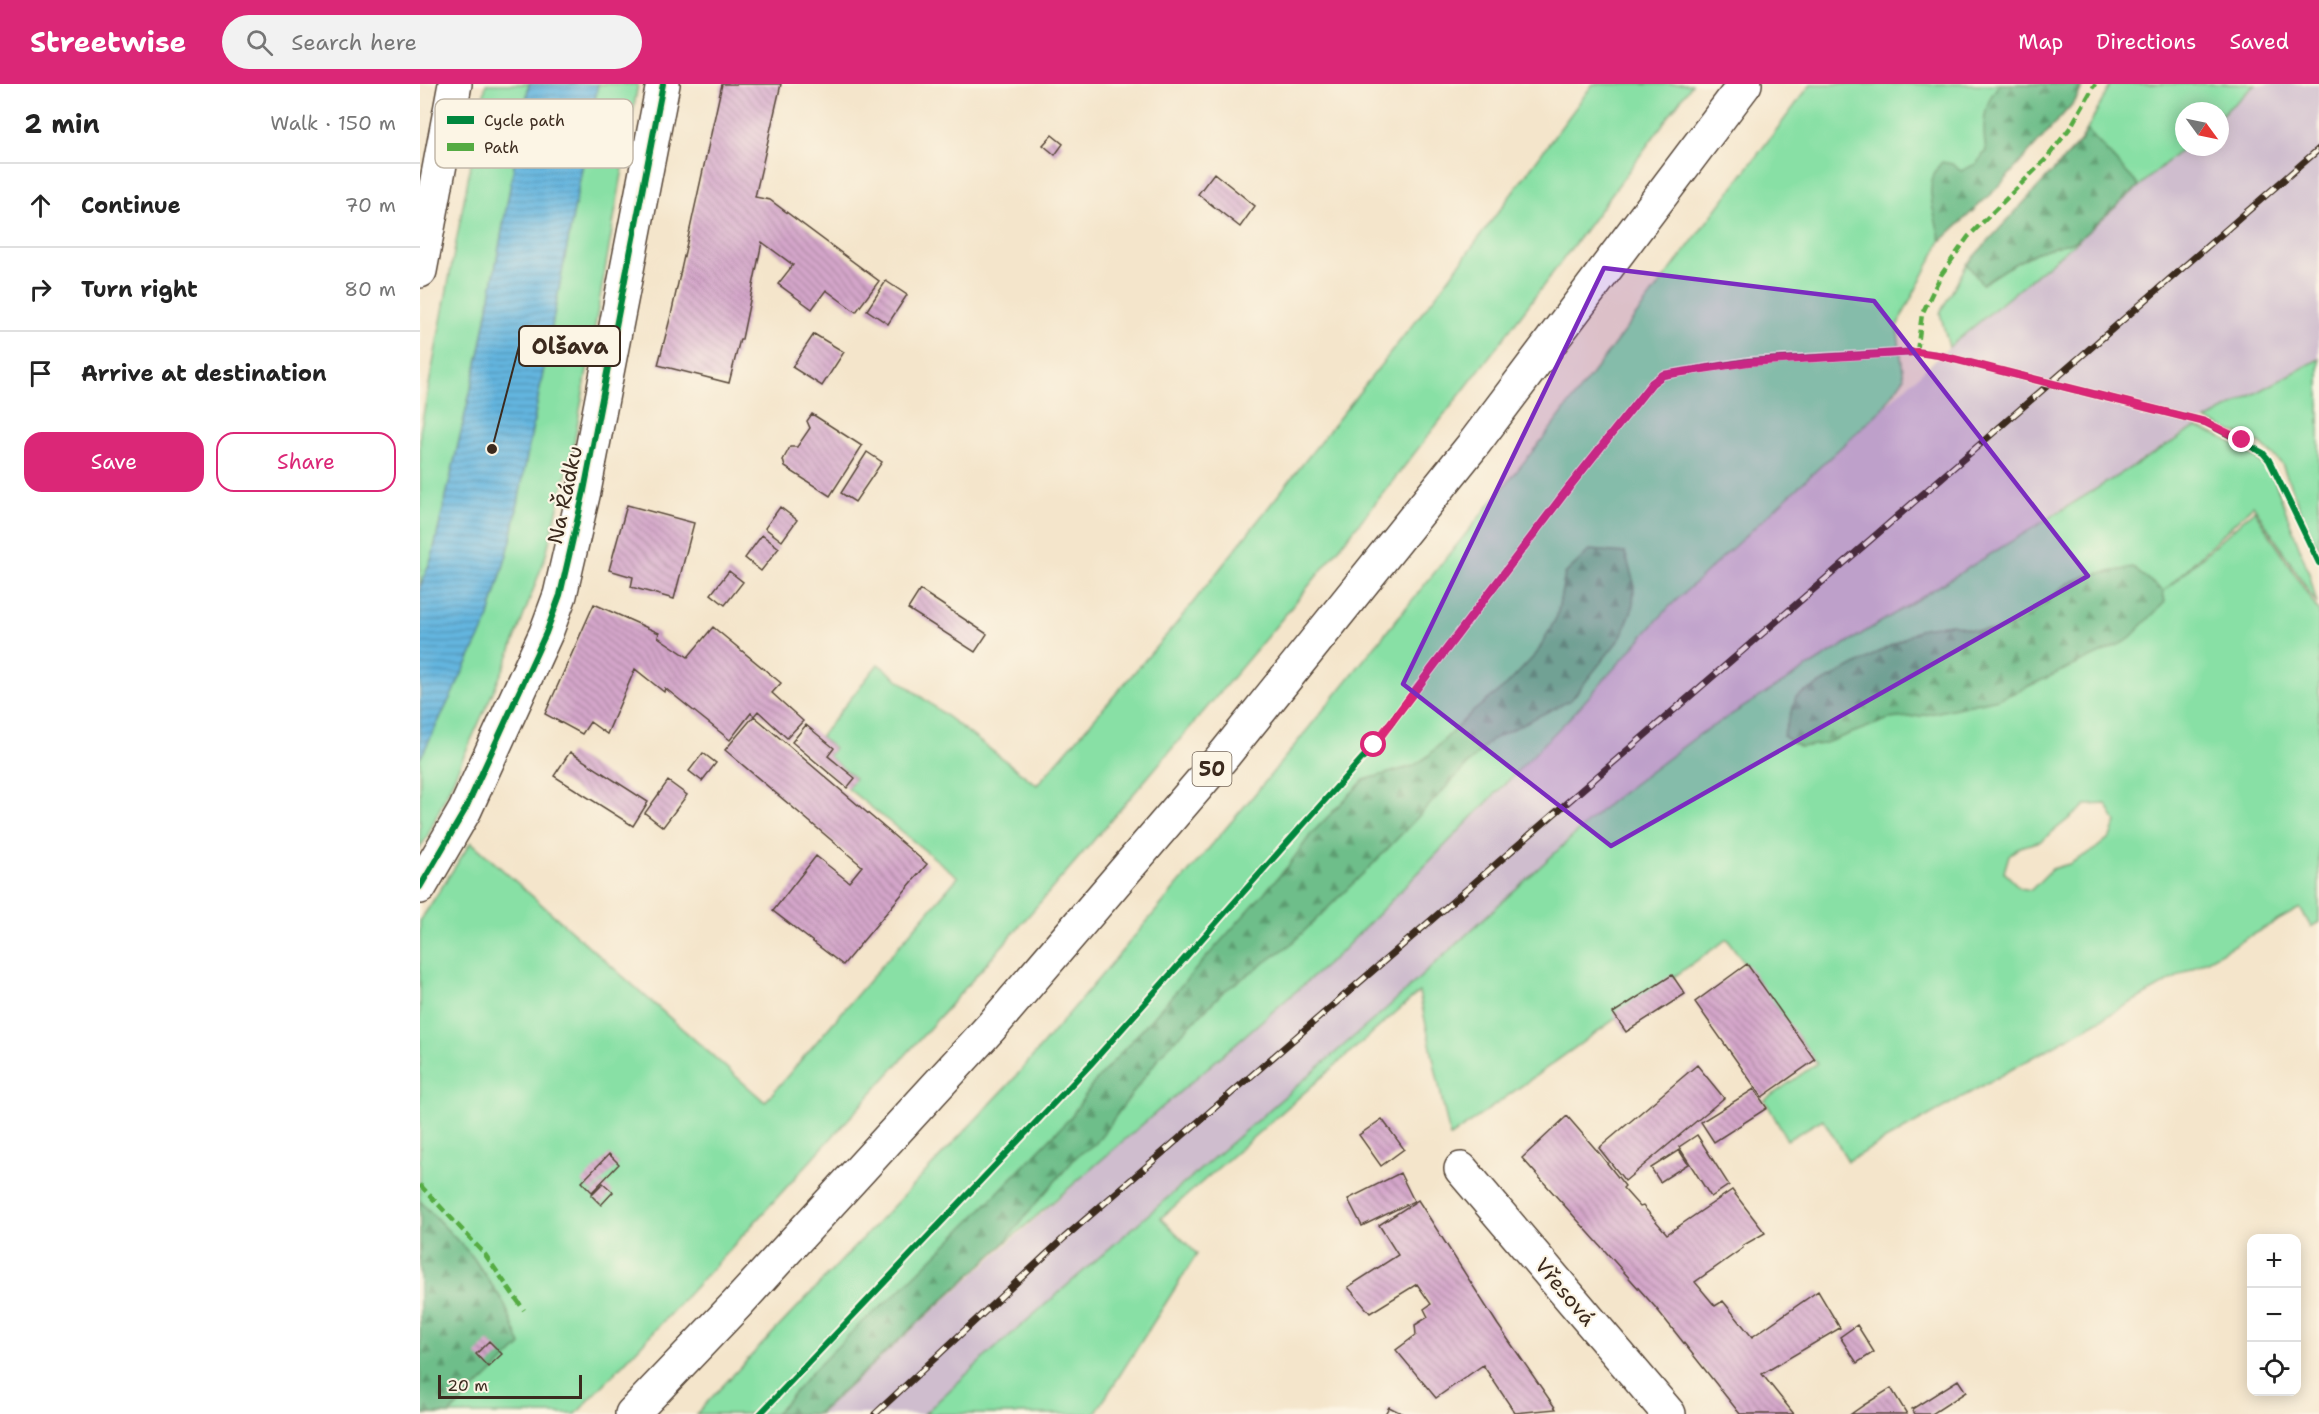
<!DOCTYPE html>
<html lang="en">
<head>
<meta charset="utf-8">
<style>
  body { margin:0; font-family:"Shantell Sans",sans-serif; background:#f2f2f2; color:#222 }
  .controls { position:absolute; right:18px; bottom:18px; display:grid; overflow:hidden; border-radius:12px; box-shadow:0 3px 15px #0003 }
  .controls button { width:54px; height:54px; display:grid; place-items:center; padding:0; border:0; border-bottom:2px solid #e0e0e0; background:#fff; color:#222; font:30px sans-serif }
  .compass { position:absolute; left:1755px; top:18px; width:54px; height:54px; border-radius:50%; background:#fff; box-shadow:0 3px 15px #0003; rotate:123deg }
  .scale { position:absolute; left:18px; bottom:15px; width:144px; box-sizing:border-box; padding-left:6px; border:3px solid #3b2a1e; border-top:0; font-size:16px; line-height:21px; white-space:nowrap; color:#3b2a1e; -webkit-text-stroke:4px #fcf5e5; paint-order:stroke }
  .stop { position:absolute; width:18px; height:18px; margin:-14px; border:4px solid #db2777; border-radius:50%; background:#fff }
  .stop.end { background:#db2777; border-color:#fff; box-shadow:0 2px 6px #0008 }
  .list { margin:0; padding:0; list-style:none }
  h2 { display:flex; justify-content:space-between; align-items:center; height:78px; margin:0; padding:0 24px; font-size:26px }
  h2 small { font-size:20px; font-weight:400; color:#767676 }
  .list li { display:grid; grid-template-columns:39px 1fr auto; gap:18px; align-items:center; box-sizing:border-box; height:84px; padding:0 24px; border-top:2px solid #e0e0e0 }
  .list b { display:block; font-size:22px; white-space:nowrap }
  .list em { font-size:20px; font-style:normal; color:#767676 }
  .actions { display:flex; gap:12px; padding:18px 24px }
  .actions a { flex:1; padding:14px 0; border:2px solid #db2777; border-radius:18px; text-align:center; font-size:21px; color:#db2777 }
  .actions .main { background:#db2777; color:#fff }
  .icon { flex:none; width:33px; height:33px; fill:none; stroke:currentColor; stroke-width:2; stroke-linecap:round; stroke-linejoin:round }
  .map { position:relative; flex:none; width:1899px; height:1330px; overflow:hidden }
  header { display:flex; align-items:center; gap:36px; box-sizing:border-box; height:84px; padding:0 30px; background:#db2777; color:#fff }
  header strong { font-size:28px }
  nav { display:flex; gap:33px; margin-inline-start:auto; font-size:21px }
  .search { width:420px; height:54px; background:#f2f2f2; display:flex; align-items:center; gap:15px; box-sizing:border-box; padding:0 21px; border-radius:33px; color:#767676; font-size:22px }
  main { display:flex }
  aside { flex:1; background:#fff }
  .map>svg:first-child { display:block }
</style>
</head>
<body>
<header>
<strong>Streetwise</strong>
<div class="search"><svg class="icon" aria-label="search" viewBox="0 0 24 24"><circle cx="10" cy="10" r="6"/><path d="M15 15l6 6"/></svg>Search here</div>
<nav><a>Map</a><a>Directions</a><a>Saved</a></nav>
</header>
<main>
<aside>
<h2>2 min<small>Walk · 150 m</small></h2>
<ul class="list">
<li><svg class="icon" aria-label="ahead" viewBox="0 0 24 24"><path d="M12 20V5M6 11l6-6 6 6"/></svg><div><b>Continue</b></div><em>70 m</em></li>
<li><svg class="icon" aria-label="right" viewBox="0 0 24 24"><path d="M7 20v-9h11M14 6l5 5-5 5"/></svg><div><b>Turn right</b></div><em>80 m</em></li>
<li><svg class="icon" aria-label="arrive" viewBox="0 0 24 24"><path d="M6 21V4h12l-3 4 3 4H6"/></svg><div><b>Arrive at destination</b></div></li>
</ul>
<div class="actions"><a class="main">Save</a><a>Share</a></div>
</aside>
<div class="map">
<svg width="1899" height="1330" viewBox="0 0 1899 1330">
  <defs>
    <pattern id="forest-firs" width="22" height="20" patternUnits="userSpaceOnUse" patternTransform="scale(1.5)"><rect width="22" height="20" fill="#6ebe8a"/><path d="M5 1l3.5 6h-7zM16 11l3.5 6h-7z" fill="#5c9b70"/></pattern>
    <pattern id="water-rules" width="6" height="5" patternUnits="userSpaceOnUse" patternTransform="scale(1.5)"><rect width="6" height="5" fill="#63b5df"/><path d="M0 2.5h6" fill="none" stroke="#5393b4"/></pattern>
    <pattern id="building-back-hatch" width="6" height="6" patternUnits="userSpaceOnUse" patternTransform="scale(1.5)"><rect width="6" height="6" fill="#d4a6ca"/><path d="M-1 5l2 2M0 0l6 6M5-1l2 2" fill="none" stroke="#ad87a3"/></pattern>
  </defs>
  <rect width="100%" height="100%" fill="#fcf5e5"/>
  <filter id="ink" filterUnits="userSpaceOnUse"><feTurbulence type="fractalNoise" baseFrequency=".0167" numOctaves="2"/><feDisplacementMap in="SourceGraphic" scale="12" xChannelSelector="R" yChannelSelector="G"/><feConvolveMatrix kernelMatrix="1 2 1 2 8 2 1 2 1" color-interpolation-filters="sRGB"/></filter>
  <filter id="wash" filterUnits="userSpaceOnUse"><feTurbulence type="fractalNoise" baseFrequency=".008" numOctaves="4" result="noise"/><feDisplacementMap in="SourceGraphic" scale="24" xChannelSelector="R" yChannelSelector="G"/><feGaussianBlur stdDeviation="1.35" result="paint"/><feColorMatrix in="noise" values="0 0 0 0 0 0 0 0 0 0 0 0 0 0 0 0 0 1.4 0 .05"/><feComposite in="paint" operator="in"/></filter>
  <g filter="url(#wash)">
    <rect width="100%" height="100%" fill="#f4e5cb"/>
    <path fill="#cfbdce" d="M 1836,0 L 1899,0 L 1899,274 L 1786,336 L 1280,650 L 1190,718 L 967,924 L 762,1100 L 563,1275 L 504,1330 L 398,1330 L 715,1046 L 920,869 L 1156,627 L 1249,523 L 1529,263 L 1658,156 L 1764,63 L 1800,63 L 1800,32 Z"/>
    <path fill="#88e0a5" stroke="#628562" stroke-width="1.5" fill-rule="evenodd" d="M 66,0 L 109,0 L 61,262 L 12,473 L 0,503 L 0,348 Z
      M 178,0 L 218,0 L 154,360 L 125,474 L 87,577 L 7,753 L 0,764 L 0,675 L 67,539 L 91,456 Z
      M 1173,0 L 1272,0 C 1144,177 1012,351 874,520 C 828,577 780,631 733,687 C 546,907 354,1121 156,1330 L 0,1330 L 53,1228 L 87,1272 L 100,1260 L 84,1219 L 52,1172 L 0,1117 L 0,837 L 51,758 L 345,1018 L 538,793 L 427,704 L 435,694 L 408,672 L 414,664 L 400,653 L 458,580 L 617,701 L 756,540 L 810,472 L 1024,201 Z
      M 1391,0 L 1664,0 L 1655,17 L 1580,101 L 1521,157 L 1477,242 L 1484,294 L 1463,324 L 1249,523 L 1156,627 L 920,869 L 581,1163 L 399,1330 L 276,1330 L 592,997 L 845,698 L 1125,352 Z
      M 1691,0 L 1836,0 L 1800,32 L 1800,27 L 1764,27 L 1764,63 L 1658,156 L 1529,263 L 1520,229 L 1547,180 L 1661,57 Z
      M 1899,275 L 1899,465 L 1885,438 L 1862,380 L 1841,360 L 1786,336 Z
      M 1776,343 C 1805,354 1835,367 1853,393 L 1889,489 L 1897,520 L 1833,421 L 1741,510 L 1834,426 L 1899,528 L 1899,838 L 1891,843 L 1880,824 L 1428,1077 L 1403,1035 L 1367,1056 L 1345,1016 L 1397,979 L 1307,855 L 1030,1053 L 999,908 L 741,1134 L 777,1170 L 675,1330 L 504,1330 L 563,1275 L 731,1128 L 967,924 L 1190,718 L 1280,650 ZM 1686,720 L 1696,738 L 1690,753 L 1674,766 L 1649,780 L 1632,785 L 1611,806 L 1600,804 L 1584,788 L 1589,771 L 1600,763 L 1621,757 L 1666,721 Z"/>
    <path fill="url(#forest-firs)" stroke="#547454" stroke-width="1.5" d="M 1580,0 L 1663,0 L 1655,17 L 1580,101 L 1521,157 C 1515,132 1501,98 1522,78 L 1532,80 L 1541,87 L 1556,80 L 1566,67 C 1562,44 1563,18 1580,0 Z
      M 1667,46 L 1719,102 L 1658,156 L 1617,168 L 1585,185 L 1562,200 L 1547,180 L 1661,57 Z
      M 1170,466 L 1205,469 L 1214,499 L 1213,523 L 1201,553 L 1151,616 L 1071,656 L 955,778 L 870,861 L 803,908 L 743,968 L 676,1059 L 657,1072 L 611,1125 L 581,1163 L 408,1320 L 396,1330 L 355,1330 L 393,1287 L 439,1241 L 475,1211 L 550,1137 L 650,1034 L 673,1000 L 869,781 L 891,750 L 944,696 L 993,682 L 1008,672 L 1051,629 L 1087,601 L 1117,569 L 1137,532 L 1145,490 Z
      M 1713,484 L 1743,507 L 1745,518 L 1707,557 L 1596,608 L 1578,615 L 1500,632 L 1469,635 L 1403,660 L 1380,663 L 1363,652 L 1376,613 L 1503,544 L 1531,540 L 1555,546 L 1574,547 L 1593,542 L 1611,531 L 1647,500 L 1669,491 Z
      M 0,1117 L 52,1172 L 84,1219 L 101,1261 L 29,1330 L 0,1330 Z"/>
    <path fill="url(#water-rules)" stroke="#4f707e" stroke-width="1.5" d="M 109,0 L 178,0 L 91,456 L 67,539 L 0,675 L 0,503 L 12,473 L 61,262 Z"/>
    <g id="blocks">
      <path fill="url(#building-back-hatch)" d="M 302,0 L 361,0 L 335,113 L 350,116 L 459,197 L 436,228 L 406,206 L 392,225 L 358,200 L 373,181 L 342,158 L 322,255 L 320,255 L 309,299 L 238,281 L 251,231 Z
        M 632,51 L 643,60 L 635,71 L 623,61 Z
        M 794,89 L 835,122 L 820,143 L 778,110 Z
        M 466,197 L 487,211 L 468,240 L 447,226 Z
        M 394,250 L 424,268 L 402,302 L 372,283 Z
        M 392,330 L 442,362 L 410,412 L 365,383 L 363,376 L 370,363 L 377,363 L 390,344 L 387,337 Z
        M 447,368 L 462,378 L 435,418 L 421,409 Z
        M 207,421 L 274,439 L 254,515 L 211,503 L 213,493 L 189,486 Z
        M 360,423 L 377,436 L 362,457 L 345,444 Z
        M 342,451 L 359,464 L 341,487 L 325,474 Z
        M 309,487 L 323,498 L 305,521 L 291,510 Z
        M 500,506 L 567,550 L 555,568 L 488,525 Z
        M 174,520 L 239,549 L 238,553 L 268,573 L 293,543 L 361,599 L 352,609 L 383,637 L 367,654 L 338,627 L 334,632 L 331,629 L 310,656 L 245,604 L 244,608 L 215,585 L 187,650 L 170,638 L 162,650 L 125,630 Z
        M 334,632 L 507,780 L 423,881 L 353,827 L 396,772 L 429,798 L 442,782 L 305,666 Z
        M 386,641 L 414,664 L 408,672 L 435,694 L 427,704 L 372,658 Z
        M 150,668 L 228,718 L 213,742 L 134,692 Z
        M 283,669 L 296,679 L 282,697 L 269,687 Z
        M 248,697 L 267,711 L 243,743 L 225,729 Z
        M 1327,880 L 1395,976 L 1342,1013 L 1275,918 Z
        M 1252,891 L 1265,910 L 1206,948 L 1193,929 Z
        M 1277,981 L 1304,1014 L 1205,1097 L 1179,1064 Z
        M 1334,1005 L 1347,1024 L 1294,1058 L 1281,1038 Z
        M 1147,1032 L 1179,1069 L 1205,1102 L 1203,1104 L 1220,1123 L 1223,1122 L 1247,1150 L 1312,1106 L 1345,1149 L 1322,1162 L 1323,1164 L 1275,1198 L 1295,1222 L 1303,1217 L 1332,1253 L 1398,1207 L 1420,1244 L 1342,1290 L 1374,1330 L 1320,1330 L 1236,1224 L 1102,1074 Z
        M 962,1035 L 984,1065 L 961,1082 L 939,1051 Z
        M 1277,1051 L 1309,1101 L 1291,1113 L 1259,1063 Z
        M 1259,1066 L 1268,1080 L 1240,1098 L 1231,1084 Z
        M 189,1070 L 199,1080 L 172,1108 L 162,1098 Z
        M 980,1089 L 994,1117 L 942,1142 L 928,1115 Z
        M 183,1099 L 193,1108 L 181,1121 L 171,1111 Z
        M 998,1116 L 1078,1241 L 1136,1325 L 1095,1329 L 1063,1281 L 1016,1314 L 976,1266 L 996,1251 L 995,1241 L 1008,1233 L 1004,1225 L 1011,1220 L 997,1200 L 950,1229 L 928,1203 L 978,1171 L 959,1141 Z
        M 1437,1241 L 1454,1268 L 1437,1279 L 1420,1253 Z
        M 69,1257 L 82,1270 L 68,1283 L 56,1270 Z
        M 1538,1296 L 1546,1308 L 1512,1330 L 1495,1330 L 1492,1325 Z
        M 1471,1304 L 1487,1330 L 1431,1330 L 1444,1321 Z
        M 969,1323 L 983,1330 L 965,1330 Z"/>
    </g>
  </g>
  <g filter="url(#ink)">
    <use href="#blocks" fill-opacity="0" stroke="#574638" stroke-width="1.5"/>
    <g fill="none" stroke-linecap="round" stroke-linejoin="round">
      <g stroke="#574638" stroke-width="36">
        <path id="minor" d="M 0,187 L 35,0
          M 0,803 L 45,726 L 126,549 L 140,511 L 164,407 L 243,0
          M 1041,1085 L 1249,1330"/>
      </g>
      <g stroke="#574638" stroke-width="36">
        <path id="primary" d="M 212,1330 L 317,1220 L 571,943 L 805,670 L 1053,361 L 1325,0"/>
      </g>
      <use href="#minor" stroke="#fff" stroke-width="33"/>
      <use href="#primary" stroke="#fff" stroke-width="33"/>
      <g stroke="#3b2a1e" stroke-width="7">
        <path id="rail" d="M 455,1330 L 644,1154 L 1410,491 L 1899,65"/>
      </g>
      <use href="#rail" stroke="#fcf5e5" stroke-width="4.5" stroke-dasharray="14" stroke-linecap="butt"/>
      <path stroke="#55ab43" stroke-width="4.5" stroke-dasharray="9 4.5" stroke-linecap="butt" d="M 1497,268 L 1502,230 L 1521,191 L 1548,153 L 1626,75 L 1650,44 L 1675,0
        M 0,1101 L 64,1169 L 104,1226"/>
      <g stroke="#fcf5e5" stroke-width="10">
        <path id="cycleway" d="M 0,803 L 45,726 L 126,549 L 140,511 L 164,407 L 243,0
          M 340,1330 L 670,981 L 954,661 L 1150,402 L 1232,299 L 1243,291 L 1329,277 L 1497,268 L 1518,271 L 1785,338 L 1843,369 L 1849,376 L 1899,479"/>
      </g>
      <use href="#cycleway" stroke="#00873e" stroke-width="6"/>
    </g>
  </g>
  <g fill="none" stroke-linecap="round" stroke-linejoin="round" filter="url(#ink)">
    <path stroke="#db2777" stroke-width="8" d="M 954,661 L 1150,402 L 1232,299 L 1243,291 L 1329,278 L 1497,268 L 1518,271 L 1785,338 L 1822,356"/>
  </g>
  <path fill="#7b2cbf" fill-opacity="0.2" stroke="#7b2cbf" stroke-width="4.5" stroke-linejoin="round" d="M 1184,184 L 1454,217 L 1668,492 L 1191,762 L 983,600 Z"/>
  <g text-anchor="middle" stroke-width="4.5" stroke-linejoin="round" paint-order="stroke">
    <rect fill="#fcf5e5" stroke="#75675a" stroke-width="1.5" x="772.5" y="668" width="39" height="34" rx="4.5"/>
    <g font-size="20" font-weight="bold" fill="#3b2a1e">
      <text x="792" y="692">50</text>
    </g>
    <g font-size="21" fill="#3b2a1e" stroke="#fcf5e5">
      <text transform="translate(145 411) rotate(-78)" y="7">Na Řádku</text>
      <text transform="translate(1145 1208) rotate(50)" y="7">Vřesová</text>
    </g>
  </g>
  <rect x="15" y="15" width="198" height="69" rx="9" fill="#fcf5e5" stroke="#c2b8a9" stroke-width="1.5"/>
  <rect x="27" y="32" width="27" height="8" fill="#00873e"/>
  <rect x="27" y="59" width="27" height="8" fill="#55ab43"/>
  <g font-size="16" fill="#3b2a1e">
    <text x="64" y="42">Cycle path</text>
    <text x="64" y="69">Path</text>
  </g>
  <path fill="none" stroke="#3b2a1e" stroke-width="2" d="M72 365L99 262"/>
  <circle fill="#3b2a1e" stroke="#fcf5e5" stroke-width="2" cx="72" cy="365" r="6"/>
  <rect fill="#fcf5e5" stroke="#3b2a1e" stroke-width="2" x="99" y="242" width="101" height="40" rx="6"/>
  <g font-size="22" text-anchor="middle" font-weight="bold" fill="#3b2a1e">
    <text x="150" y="270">Olšava</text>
  </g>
</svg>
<div class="controls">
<button>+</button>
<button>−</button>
<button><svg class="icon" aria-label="locate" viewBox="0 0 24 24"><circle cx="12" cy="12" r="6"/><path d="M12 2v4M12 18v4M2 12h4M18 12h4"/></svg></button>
</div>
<svg class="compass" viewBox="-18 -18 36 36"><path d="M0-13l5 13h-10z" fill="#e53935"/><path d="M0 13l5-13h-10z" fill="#767676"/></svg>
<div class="scale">20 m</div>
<div class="stop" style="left:954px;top:661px"></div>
<div class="stop end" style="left:1822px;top:356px"></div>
</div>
</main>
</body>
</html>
